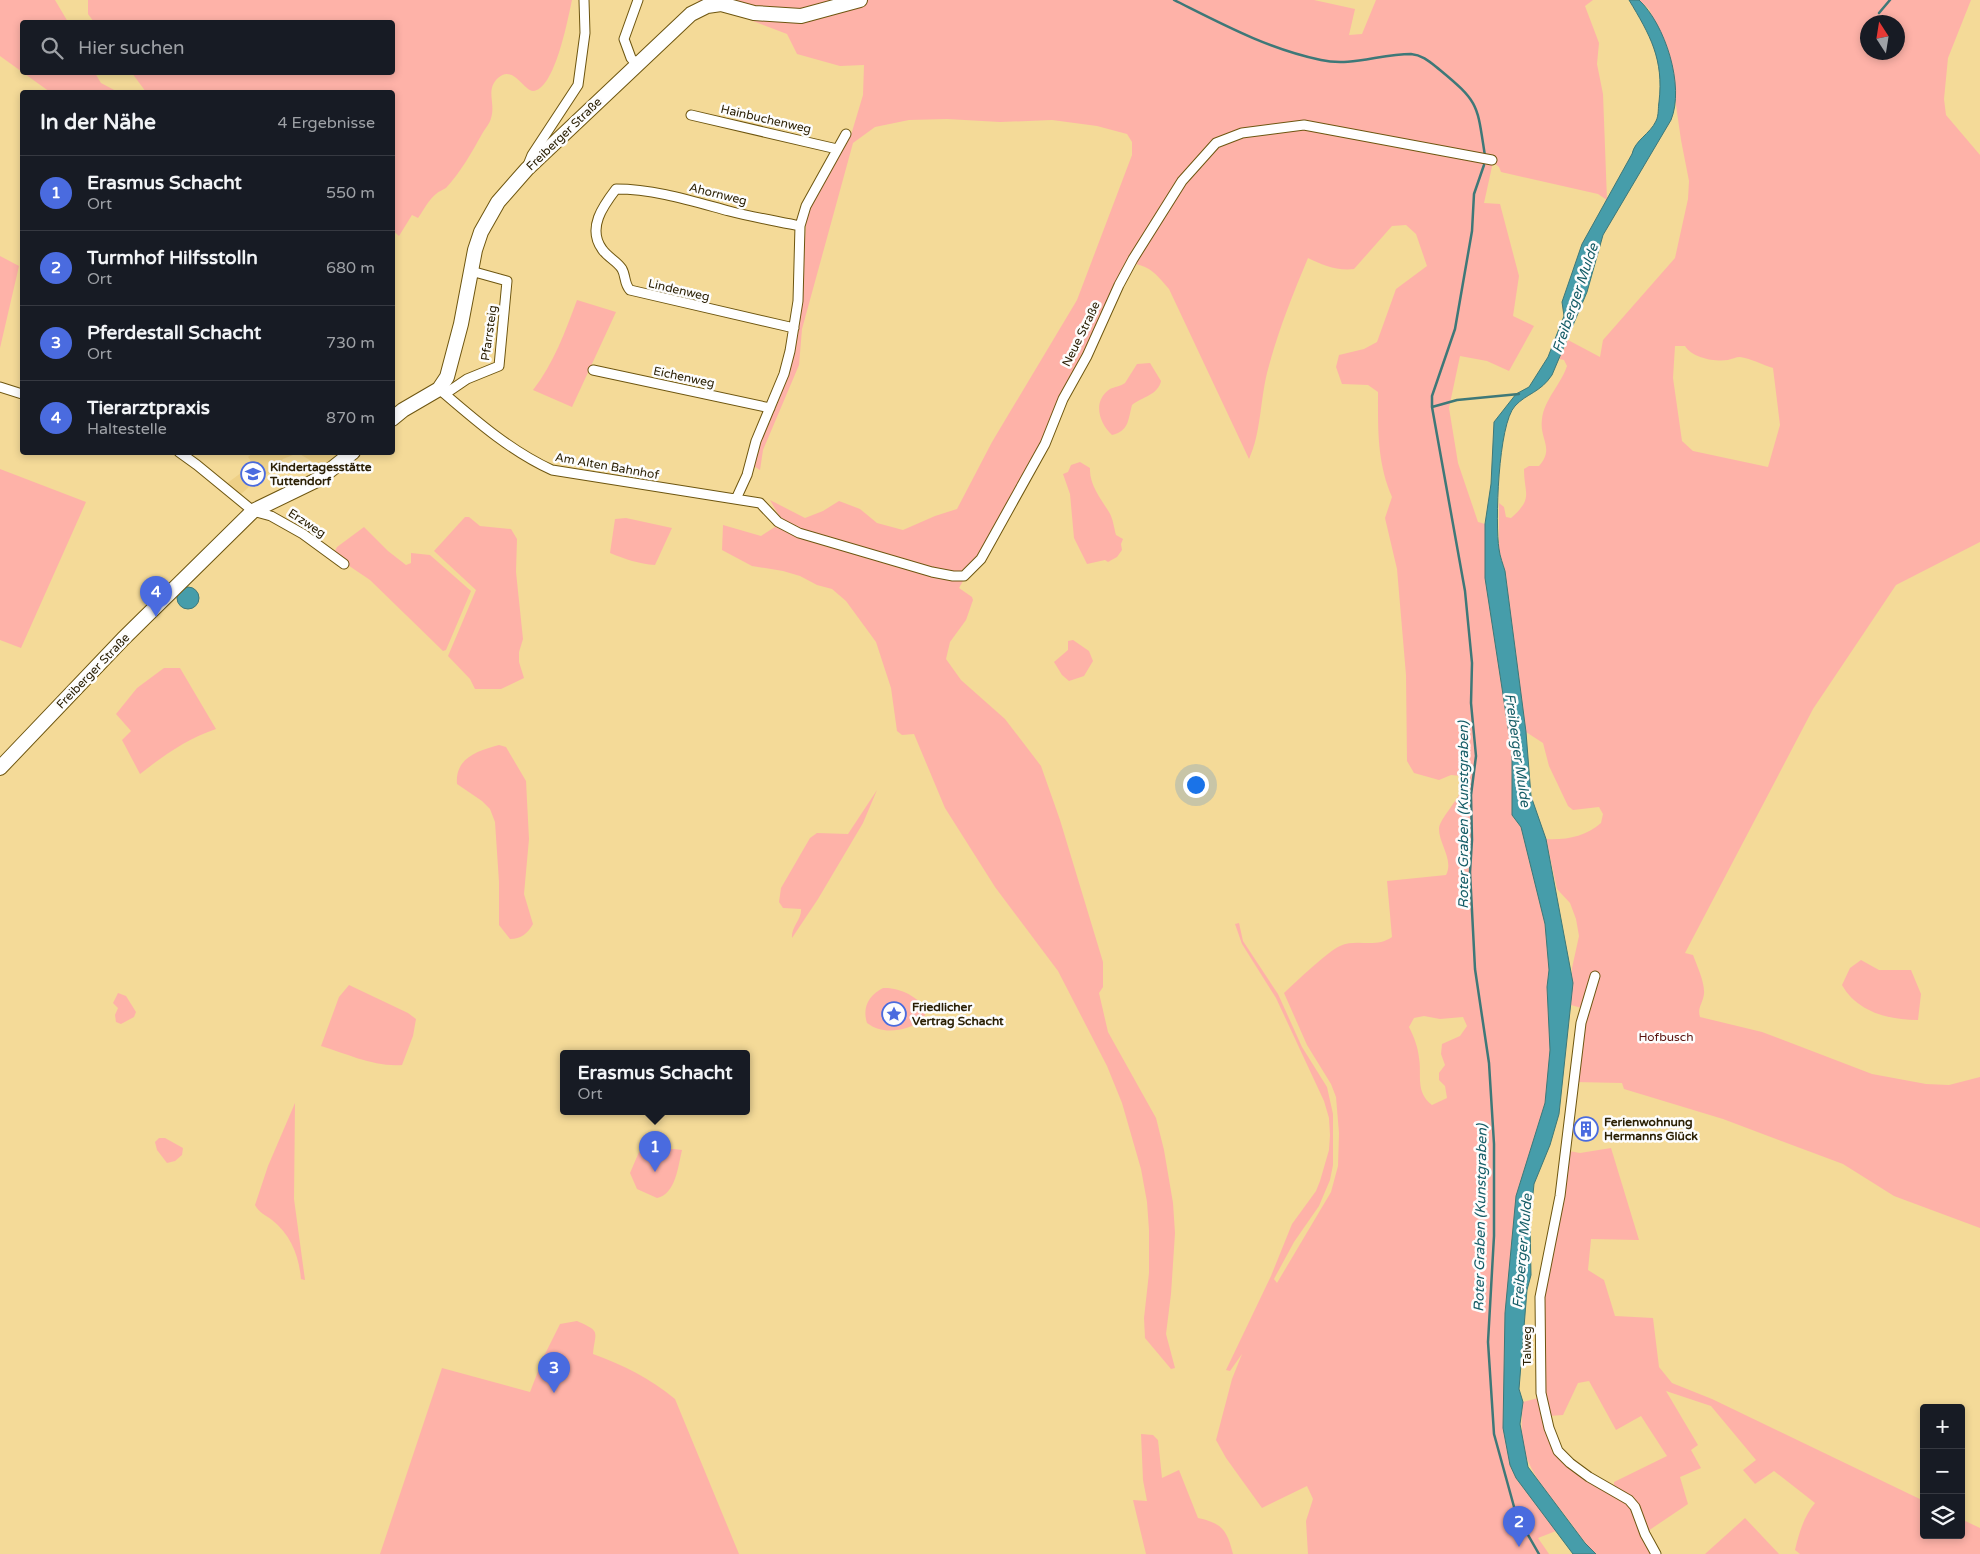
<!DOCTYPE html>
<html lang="de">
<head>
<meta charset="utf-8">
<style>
  body { margin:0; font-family:"Varela Round",sans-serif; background:#242831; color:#f1f3f6 }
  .controls { position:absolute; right:15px; bottom:15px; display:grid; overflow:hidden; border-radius:5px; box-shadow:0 2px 8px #0003 }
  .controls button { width:45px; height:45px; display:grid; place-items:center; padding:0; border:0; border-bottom:1px solid #363941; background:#171b24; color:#f1f3f6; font:25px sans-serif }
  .compass { position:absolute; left:1860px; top:15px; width:45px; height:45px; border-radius:50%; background:#171b24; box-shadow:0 2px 8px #0003; rotate:348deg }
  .you { position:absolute; left:1195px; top:784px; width:18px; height:18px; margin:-12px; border:4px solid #fff; border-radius:50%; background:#1a73e8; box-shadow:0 0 0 8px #1a73e833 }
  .badge { display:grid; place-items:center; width:32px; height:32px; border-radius:50%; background:#4a6bdf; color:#fff; font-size:16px; font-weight:700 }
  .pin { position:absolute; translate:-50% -41px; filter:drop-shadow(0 1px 2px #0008) }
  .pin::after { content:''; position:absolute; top:26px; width:18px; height:15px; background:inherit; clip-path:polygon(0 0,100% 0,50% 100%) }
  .popup { position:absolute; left:560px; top:1050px; width:190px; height:65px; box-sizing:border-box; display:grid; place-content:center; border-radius:5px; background:#171b24; filter:drop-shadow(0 1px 4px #0005); font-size:16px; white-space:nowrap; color:#9ea1a6 }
  .popup b { font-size:19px; color:#f1f3f6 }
  .popup::after { content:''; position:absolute; left:50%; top:100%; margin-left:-10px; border:10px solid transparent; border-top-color:#171b24 }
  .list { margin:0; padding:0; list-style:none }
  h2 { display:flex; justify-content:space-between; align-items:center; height:65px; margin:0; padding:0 20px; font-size:21px }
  h2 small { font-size:16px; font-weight:400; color:#9ea1a6 }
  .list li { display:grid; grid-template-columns:32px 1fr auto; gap:15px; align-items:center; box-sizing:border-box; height:75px; padding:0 20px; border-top:1px solid #363941 }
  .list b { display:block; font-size:19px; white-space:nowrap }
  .list p { margin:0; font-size:16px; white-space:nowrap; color:#9ea1a6 }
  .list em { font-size:16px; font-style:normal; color:#9ea1a6 }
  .icon { flex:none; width:28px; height:28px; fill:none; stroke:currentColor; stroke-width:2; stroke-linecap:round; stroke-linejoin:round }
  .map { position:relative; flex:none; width:1980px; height:1554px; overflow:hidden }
  .search { position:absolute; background:#171b24; box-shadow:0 2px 8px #0003; left:20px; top:20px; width:375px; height:55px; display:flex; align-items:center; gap:12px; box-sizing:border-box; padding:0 18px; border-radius:5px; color:#9ea1a6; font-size:19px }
  .panel { position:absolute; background:#171b24; box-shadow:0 2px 8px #0003; left:20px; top:90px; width:375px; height:365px; border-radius:5px }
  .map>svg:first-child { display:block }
</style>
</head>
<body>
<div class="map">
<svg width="1980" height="1554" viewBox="0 0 1980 1554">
  <rect width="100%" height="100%" fill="#f4da98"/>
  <path fill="#eed087" d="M 253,453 L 344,453 L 323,468 L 298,453 L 283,459 L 273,471 L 260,477 L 239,496 L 226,484 L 253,464 L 248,457 Z"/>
  <path fill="#feb2a8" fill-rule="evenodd" d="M 0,0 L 55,0 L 68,22 L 22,22 L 22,72 L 95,73 L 101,83 L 118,92 L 50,92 L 0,56 Z
    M 88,0 L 572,0 C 568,18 555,90 533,91 C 524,91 513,64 498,78 C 485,90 496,103 491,118 C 490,123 485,129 482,134 C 472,152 460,173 446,188 C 443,190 439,191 436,194 C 429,199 423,211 418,218 L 412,215 L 399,236 L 392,230 L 392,92 L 146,92 L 132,73 L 392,72 L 392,22 L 94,22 L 88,14 Z
    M 697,0 L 1314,0 L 1355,9 L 1349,35 L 1362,34 L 1376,0 L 1593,0 L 1585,6 L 1599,43 L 1597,64 L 1603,94 L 1607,200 L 1598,194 L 1501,172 L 1499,167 L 1493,162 L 1484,203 L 1500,204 L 1519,276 L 1513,316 L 1534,326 L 1509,371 L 1487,361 L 1460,356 L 1449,408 L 1458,463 L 1478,522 L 1485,524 L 1485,578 L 1512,753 L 1512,815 L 1521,827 L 1545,924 L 1549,970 L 1547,987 L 1550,1050 L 1545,1103 L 1516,1196 L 1505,1313 L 1503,1428 L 1510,1465 L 1516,1478 L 1556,1531 L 1538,1538 L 1549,1554 L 1308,1554 L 1306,1521 L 1313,1499 L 1307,1486 L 1262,1508 L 1226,1458 L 1216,1440 L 1232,1379 L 1242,1354 L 1230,1371 L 1226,1370 L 1271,1276 L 1292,1224 L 1316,1191 L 1320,1181 L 1329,1150 L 1330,1135 L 1329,1118 L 1324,1101 L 1276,998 L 1242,944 L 1235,924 L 1239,923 L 1243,941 L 1278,994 L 1302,1047 L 1327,1087 L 1333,1114 L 1333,1165 L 1330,1180 L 1319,1206 L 1294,1242 L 1274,1279 L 1277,1283 L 1331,1192 L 1338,1166 L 1339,1133 L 1336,1097 L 1331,1084 L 1307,1045 L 1284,993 C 1296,982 1328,951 1340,946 C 1358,938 1375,949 1392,937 L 1387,881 L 1446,875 C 1454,860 1439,844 1439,829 C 1439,819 1460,799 1464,784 L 1461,776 L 1451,775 L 1439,780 L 1414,773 L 1407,761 L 1406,675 L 1397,569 L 1385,518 L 1392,497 C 1377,462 1378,430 1378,392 L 1368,385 L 1342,384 L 1336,367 L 1339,355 L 1364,349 L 1377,342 L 1396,289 L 1427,266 L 1416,234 L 1406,225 L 1392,226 L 1354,269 C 1337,271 1322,265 1308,258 C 1292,296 1277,334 1267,373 C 1260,402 1261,433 1249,459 L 1169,289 C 1155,273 1150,265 1128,263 L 1032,460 L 959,588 L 972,597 L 973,600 L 966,620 L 950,642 L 946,659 L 961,680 L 1005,719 L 1041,766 L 1060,820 L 1103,962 L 1103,987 L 1099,993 L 1108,1032 L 1156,1118 L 1164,1150 L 1173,1203 L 1175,1233 L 1171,1294 L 1166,1334 L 1175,1368 L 1171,1369 L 1145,1338 L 1144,1318 L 1149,1273 L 1149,1230 L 1147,1202 L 1141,1169 L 1122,1103 L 1107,1066 L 1058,971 L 995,887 L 945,808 L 914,734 L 902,735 L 897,731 L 891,688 L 876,642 L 846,601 L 832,589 L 817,585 L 800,576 L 783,571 L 752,566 L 722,550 L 723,525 L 761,536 L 778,525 L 797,537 L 861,554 L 874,550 L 821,536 L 783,523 L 770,500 L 805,518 L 823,511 L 839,501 L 860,509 L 877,523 L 903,530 L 935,516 L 957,509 L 992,442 L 1077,300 L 1132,155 L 1132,142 L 1127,134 L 1097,126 L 1052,120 L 1000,122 L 947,119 L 909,120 L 875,127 L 853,143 L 802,329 L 799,365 L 763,450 L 760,470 L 752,465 L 796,347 L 801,302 L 806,223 L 809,209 L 836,157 L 851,135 L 863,95 L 864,65 L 840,66 L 797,54 L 787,34 ZM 1424,1016 L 1440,1019 L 1463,1017 L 1467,1026 L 1460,1036 L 1442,1044 L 1441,1054 L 1445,1065 L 1439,1073 L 1439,1080 L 1445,1086 L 1447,1098 L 1432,1105 C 1415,1092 1422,1075 1419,1058 C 1418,1047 1414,1037 1409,1027 L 1414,1018 Z
    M 1639,0 L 1971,0 L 1948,58 L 1944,99 L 1946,115 L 1980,155 L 1980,542 L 1896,585 L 1813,709 L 1685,953 L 1693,955 C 1697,966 1705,982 1704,994 C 1703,1003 1697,1008 1700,1017 L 1762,1032 L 1872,1074 L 1926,1084 L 1949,1085 L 1980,1077 L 1980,1228 L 1894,1196 L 1843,1164 L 1723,1119 L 1624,1089 L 1622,1083 L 1575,1082 L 1585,1009 L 1571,1005 L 1572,968 L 1579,936 L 1576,919 L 1570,903 L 1557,889 L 1546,839 C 1566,840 1585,837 1601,823 L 1603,814 L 1599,807 L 1573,810 L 1568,806 L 1549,766 L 1543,743 L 1526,732 L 1505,571 L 1499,550 L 1499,503 L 1504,507 L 1506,517 L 1511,518 C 1534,498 1524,494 1524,469 L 1529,466 L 1539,466 C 1555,448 1539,439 1542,419 C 1544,400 1561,384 1567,366 L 1564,360 L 1559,359 L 1568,340 L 1600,357 L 1603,340 L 1675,258 L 1688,199 L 1689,181 L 1681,140 L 1668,50 L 1649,9 ZM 1868,22 L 1898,22 L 1898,52 L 1868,52 ZM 1675,346 L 1685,346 C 1692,358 1715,362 1728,360 C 1732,359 1736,357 1740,357 C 1750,358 1763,365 1773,368 L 1780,425 L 1768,467 L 1693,451 L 1682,441 L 1673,378 Z
    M 0,256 L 19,266 L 0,348 Z
    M 577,300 L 616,312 L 572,407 L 533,390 C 554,363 565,332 577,300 Z
    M 1150,363 L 1161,381 C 1158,395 1142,397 1132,405 C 1128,420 1129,431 1112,435 C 1099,423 1092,401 1110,389 C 1114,387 1121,386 1125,383 L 1137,364 Z
    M 1080,462 L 1090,468 C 1089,484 1101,499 1109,512 C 1113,518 1114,528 1116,535 L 1123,539 L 1121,544 L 1122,550 L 1117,557 L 1108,562 L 1105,560 L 1087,564 L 1074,538 L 1070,494 L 1063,474 L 1068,472 L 1071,465 Z
    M 0,469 L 86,502 L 21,648 L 0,640 Z
    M 465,517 L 469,517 L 480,526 L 511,529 L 517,539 L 516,572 L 523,639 L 519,652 L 519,662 L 524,678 L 501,689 L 475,689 L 470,679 L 448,656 L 476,590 L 434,551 Z
    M 626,518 L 672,528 L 655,565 C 639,564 625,559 610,553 L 615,519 Z
    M 364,527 L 388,551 L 406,565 L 411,563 L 411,553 L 430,555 L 471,591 L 446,650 L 443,651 L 370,580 L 333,555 L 337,547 Z
    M 1073,640 L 1089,651 L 1093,661 L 1084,676 L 1069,681 L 1062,675 L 1054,662 L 1068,650 L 1068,641 Z
    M 164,668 L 180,668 L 216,729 C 187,739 164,755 140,774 L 122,740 L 131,731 L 116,714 L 137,688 Z
    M 499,745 L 506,747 L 526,781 L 529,839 L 524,894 L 533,924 C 528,933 521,939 510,939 L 499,925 L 499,882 L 495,822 L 490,809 L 482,801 L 457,784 C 455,758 477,751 499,745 Z
    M 877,790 L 863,823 L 818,899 L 792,938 C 791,927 802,919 801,909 L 783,908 L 779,902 L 781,888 L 810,838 L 817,833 L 848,834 Z
    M 1861,960 L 1879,970 L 1911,970 L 1921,994 L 1918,1020 C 1889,1020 1857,1012 1842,985 L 1850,968 Z
    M 349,985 L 408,1013 L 416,1019 L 413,1036 L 402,1065 C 373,1067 348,1054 321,1046 L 339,997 Z
    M 883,988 C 899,987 920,997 926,1011 L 923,1021 C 906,1030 884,1036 867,1023 C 862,1007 869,995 883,988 Z
    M 118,993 L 126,996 L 136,1012 L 134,1017 L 121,1024 L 116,1022 L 115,1015 L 118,1008 L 113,1003 Z
    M 295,1103 L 294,1199 L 305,1280 L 301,1279 C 299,1256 291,1235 272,1220 C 266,1215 259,1213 255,1205 L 268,1166 Z
    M 159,1138 L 165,1138 L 183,1148 L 182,1155 L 175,1161 L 167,1163 L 157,1150 L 155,1142 Z
    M 1611,1148 L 1639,1240 L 1591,1239 L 1588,1270 L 1604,1280 L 1615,1316 L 1653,1318 L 1659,1367 L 1672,1383 L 1712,1399 L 1924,1501 L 1924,1535 L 1961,1535 L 1961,1519 L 1980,1528 L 1980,1554 L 1800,1554 L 1795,1550 C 1799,1533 1804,1516 1815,1503 L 1774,1471 L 1755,1484 L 1743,1470 L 1756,1460 L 1711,1406 L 1666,1391 L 1698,1445 L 1691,1450 L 1701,1468 L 1680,1477 L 1688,1504 L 1648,1531 L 1634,1501 L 1614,1485 L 1614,1482 L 1667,1456 L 1641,1416 L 1616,1430 L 1589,1381 L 1578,1383 L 1563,1415 L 1549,1416 L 1545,1398 L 1543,1296 L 1569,1151 L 1580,1153 Z
    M 674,1149 L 682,1150 C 678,1166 676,1194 657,1198 L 637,1189 L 630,1173 L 639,1152 Z
    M 577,1321 C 602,1332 595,1331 593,1354 C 623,1365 650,1378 675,1399 L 739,1554 L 380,1554 L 442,1368 L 530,1392 L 544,1356 L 560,1324 Z
    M 1538,1398 L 1551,1443 L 1628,1504 L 1650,1554 L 1596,1554 C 1583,1542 1575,1528 1564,1514 C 1532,1472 1517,1459 1523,1402 Z
    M 1141,1434 L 1153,1435 L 1158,1440 L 1162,1478 L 1179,1470 L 1198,1518 C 1221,1523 1227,1529 1233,1554 L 1146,1554 L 1133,1500 L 1147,1501 L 1143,1480 Z
    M 1745,1518 L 1779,1554 L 1705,1554 Z"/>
  <path fill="#469daa" stroke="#3e7878" d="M 1629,0 L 1639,0 C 1665,24 1685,86 1671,120 L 1603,235 L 1587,292 L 1552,375 C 1540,393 1527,393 1515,406 C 1498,424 1495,524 1499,549 C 1500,557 1503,564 1505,571 L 1526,732 L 1531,796 L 1546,839 L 1573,983 L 1559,1114 L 1550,1145 L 1534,1184 L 1530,1223 L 1531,1275 L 1527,1290 L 1519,1389 L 1523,1402 L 1520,1424 L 1528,1467 L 1585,1543 L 1596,1554 L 1573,1554 L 1516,1478 L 1510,1465 L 1503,1428 L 1505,1313 L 1516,1196 L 1545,1103 L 1550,1050 L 1547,987 L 1549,970 L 1545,924 L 1521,827 L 1512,815 L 1512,753 L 1485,578 L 1485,524 L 1491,484 L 1494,422 L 1516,394 L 1529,387 L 1548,357 L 1564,316 L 1562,302 L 1582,244 L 1632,154 C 1635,140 1650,134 1656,121 C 1659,115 1658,107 1659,102 C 1664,59 1650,35 1629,0 Z
    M177 598a11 11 0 1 1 22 0a11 11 0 1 1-22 0Z"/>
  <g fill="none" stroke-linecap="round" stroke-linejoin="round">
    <path stroke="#3e7878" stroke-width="2.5" d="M 1174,0 C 1222,24 1268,49 1321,60 C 1351,67 1380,54 1411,54 C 1423,55 1431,63 1440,70 C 1480,103 1477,105 1485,156
      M 1879,13 L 1890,0
      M 1484,165 L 1474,194 L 1472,231 L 1455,329 L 1432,396 L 1432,407 L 1465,591 L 1472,663 L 1471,703 L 1476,756 L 1471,795 L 1472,840 L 1470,872 L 1475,969 L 1489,1063 L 1494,1144 L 1494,1236 L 1488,1342 L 1494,1434 L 1516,1514 L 1539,1554
      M 1432,407 L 1457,400 L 1519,394"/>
    <g stroke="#6e5610" stroke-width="11">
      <path id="street" d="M 638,66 L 631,58 L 624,39 L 638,0
        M 691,115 L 837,149
        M 528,165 L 532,155 L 578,85 L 585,33 L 584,0
        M 794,328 L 630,290 C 624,284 626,276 622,269 C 617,261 607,257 602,249 C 587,228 603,206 616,189 C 655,189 692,201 729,211 C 752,217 776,221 800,226
        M 593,370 L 770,408
        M 0,387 L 22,394
        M 439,389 C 474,419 510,451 552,470 L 760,503 L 778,522 L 799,533 L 932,572 L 953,576 L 964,576 L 981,559 L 1045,444 L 1063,399 L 1087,356 L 1119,285 L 1133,259 L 1182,181 L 1216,143 L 1242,133 L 1304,125 L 1492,160
        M 445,394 L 467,379 L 499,366 L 507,281 L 471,271
        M 179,452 L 197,465 L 253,511 L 271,516 L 303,534 L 344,564
        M 736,499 L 747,475 L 756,441 L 784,374 L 790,351 L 798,301 L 800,226 L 806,206 L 846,134
        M 1595,976 L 1581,1023 L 1560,1196 L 1540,1297 L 1541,1393 L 1549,1428 L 1558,1451 L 1570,1463 L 1589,1477 L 1629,1500 L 1635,1507 L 1645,1534 L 1656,1554"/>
    </g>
    <g stroke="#6e5610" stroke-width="16">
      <path id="secondary" d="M 392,419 L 403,410 L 439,389 L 447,377 L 461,324 L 475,250 L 481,232 L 498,202 L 527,169 L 691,14 L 707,6 L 721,4 L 754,13 L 801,16 L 860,0
        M 0,768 L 123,639 L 253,511 L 319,479 L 353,452"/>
    </g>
    <use href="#street" stroke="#fff" stroke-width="9"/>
    <use href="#secondary" stroke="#fff" stroke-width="14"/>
  </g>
  <defs>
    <g id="school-ring" transform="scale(1.25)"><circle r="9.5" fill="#fdfdfd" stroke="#4a6bdf" stroke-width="1.5"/><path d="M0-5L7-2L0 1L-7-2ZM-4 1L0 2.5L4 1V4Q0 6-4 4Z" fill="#4a6bdf"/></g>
    <g id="sight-ring" transform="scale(1.25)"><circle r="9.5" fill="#fdfdfd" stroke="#4a6bdf" stroke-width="1.5"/><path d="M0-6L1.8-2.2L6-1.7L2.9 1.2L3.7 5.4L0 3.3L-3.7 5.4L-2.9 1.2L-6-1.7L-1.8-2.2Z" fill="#4a6bdf"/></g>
    <g id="building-ring" transform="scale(1.25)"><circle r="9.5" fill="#fdfdfd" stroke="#4a6bdf" stroke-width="1.5"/><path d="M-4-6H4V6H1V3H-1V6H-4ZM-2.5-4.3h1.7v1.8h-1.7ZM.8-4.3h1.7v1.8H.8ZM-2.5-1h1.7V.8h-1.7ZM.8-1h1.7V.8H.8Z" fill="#4a6bdf"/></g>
  </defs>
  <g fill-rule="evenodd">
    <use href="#school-ring" x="253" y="474"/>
    <use href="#sight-ring" x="894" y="1014"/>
    <use href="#building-ring" x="1586" y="1129"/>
  </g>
  <g text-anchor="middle" stroke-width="5" stroke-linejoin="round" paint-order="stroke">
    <g font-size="12" fill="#2b2005" stroke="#fdfdfd">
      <text transform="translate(766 119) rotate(13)" y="4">Hainbuchenweg</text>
      <text transform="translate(564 134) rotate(-44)" y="4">Freiberger Straße</text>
      <text transform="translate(718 194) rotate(14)" y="4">Ahornweg</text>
      <text transform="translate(679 290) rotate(13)" y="4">Lindenweg</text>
      <text transform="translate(489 333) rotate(-82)" y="4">Pfarrsteig</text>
      <text transform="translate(1081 334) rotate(-64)" y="4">Neue Straße</text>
      <text transform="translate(684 377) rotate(12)" y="4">Eichenweg</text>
      <text transform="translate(607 466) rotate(10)" y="4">Am Alten Bahnhof</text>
      <text transform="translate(307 523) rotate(33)" y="4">Erzweg</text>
      <text transform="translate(93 671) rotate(-46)" y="4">Freiberger Straße</text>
      <text transform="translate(1527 1346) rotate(-90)" y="4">Talweg</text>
    </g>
    <g font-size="12" font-weight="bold" fill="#2b2005" stroke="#fdfdfd" text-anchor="start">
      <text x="270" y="471">Kindertagesstätte<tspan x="270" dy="14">Tuttendorf</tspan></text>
      <text x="912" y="1011">Friedlicher<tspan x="912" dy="14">Vertrag Schacht</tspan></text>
      <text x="1604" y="1126">Ferienwohnung<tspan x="1604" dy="14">Hermanns Glück</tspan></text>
    </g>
    <g font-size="12" fill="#59120e" stroke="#fdfdfd">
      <text x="1666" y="1041">Hofbusch</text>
    </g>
    <g font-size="14" font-style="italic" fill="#155d67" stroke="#fdfdfd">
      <text transform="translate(1575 298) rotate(-71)" y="5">Freiberger Mulde</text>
      <text transform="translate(1518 750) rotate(82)" y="5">Freiberger Mulde</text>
      <text transform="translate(1463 815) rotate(-90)" y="5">Roter Graben (Kunstgraben)</text>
      <text transform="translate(1480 1218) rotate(-89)" y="5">Roter Graben (Kunstgraben)</text>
      <text transform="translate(1522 1251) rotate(-85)" y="5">Freiberger Mulde</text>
    </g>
  </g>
</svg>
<div class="controls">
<button>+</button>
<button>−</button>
<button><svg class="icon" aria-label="layers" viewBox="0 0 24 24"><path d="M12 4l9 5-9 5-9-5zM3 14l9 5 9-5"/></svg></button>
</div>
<svg class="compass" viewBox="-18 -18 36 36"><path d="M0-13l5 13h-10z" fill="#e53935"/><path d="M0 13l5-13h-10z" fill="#9ea1a6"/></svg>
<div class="you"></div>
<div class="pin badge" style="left:655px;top:1172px">1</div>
<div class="popup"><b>Erasmus Schacht</b>Ort</div>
<div class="pin badge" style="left:1519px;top:1547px">2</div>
<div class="pin badge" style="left:554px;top:1393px">3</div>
<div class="pin badge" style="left:156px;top:617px">4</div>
<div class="search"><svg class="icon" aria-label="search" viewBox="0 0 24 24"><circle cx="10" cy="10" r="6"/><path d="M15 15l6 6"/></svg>Hier suchen</div>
<section class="panel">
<h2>In der Nähe<small>4 Ergebnisse</small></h2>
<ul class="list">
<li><span class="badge">1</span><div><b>Erasmus Schacht</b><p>Ort</p></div><em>550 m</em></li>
<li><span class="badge">2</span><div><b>Turmhof Hilfsstolln</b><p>Ort</p></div><em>680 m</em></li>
<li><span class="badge">3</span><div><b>Pferdestall Schacht</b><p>Ort</p></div><em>730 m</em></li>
<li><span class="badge">4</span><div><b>Tierarztpraxis</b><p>Haltestelle</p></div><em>870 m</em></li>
</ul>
</section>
</div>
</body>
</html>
